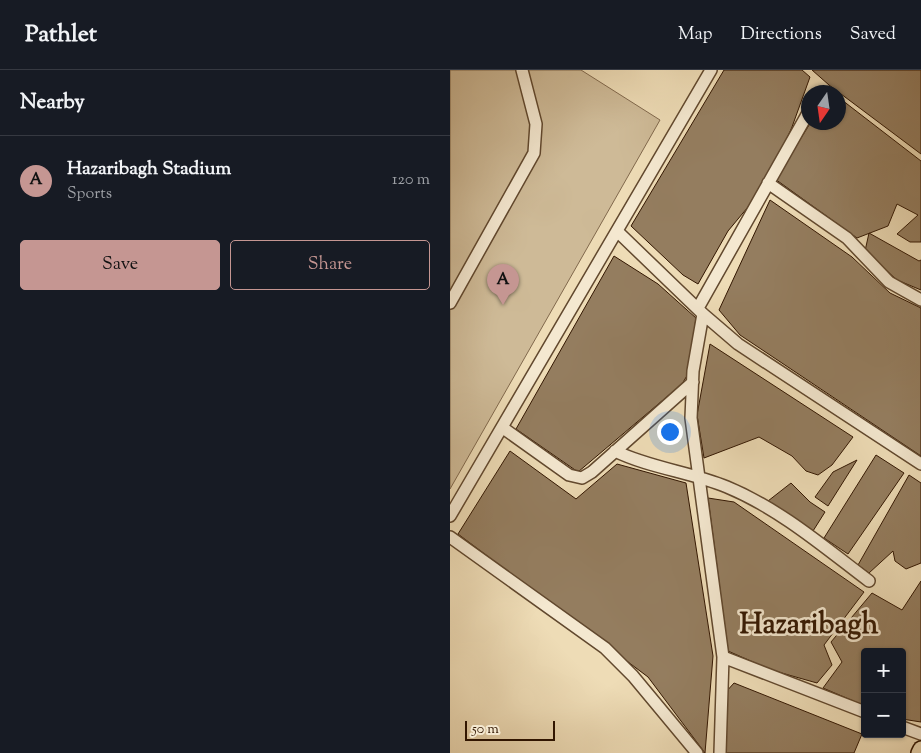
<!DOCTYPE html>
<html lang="en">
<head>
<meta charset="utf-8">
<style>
  body { margin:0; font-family:"Sorts Mill Goudy",serif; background:#20242c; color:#f1f3f6 }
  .controls { position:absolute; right:15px; bottom:15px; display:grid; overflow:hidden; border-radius:5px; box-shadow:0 1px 4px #0004 }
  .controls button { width:45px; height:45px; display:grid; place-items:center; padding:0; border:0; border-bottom:1px solid #363941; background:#171b24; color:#f1f3f6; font:25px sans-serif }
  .compass { position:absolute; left:351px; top:15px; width:45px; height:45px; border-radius:50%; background:#171b24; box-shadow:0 1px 4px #0004; rotate:193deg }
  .scale { position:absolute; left:15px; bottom:12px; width:90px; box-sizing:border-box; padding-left:5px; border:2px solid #321601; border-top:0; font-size:14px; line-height:18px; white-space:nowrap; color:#321601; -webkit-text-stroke:4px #f4e8d0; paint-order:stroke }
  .you { position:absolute; left:219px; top:361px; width:18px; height:18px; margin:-12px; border:4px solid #fff; border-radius:50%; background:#1a73e8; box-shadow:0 0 0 8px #1a73e833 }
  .badge { display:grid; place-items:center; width:32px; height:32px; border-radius:50%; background:#c59692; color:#111; font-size:16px; font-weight:700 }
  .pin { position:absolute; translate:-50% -41px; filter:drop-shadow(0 1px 2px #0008) }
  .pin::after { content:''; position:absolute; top:26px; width:18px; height:15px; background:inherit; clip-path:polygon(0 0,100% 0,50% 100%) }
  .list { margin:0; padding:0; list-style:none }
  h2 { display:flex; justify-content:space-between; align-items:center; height:65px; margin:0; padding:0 20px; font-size:21px }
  h2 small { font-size:16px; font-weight:400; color:#9ea1a6 }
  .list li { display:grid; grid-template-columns:32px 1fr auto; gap:15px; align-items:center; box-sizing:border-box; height:90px; padding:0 20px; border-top:1px solid #363941 }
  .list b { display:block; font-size:19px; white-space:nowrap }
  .list p { margin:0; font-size:16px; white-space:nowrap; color:#9ea1a6 }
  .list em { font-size:16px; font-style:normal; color:#9ea1a6 }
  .actions { display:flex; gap:10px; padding:15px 20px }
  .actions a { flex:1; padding:11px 0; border:1px solid #c59692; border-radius:5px; text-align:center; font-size:18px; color:#c59692 }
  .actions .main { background:#c59692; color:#111 }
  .map { position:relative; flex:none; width:471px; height:683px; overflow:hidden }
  header { display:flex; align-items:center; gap:30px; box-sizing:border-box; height:70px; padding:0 25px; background:#171b24; border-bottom:1px solid #363941 }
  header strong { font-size:24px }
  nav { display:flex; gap:28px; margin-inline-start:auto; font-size:18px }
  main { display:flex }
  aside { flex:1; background:#171b24 }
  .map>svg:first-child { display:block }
</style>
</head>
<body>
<header>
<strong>Pathlet</strong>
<nav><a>Map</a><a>Directions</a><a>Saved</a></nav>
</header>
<main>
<aside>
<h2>Nearby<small></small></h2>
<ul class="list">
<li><span class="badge">A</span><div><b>Hazaribagh Stadium</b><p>Sports</p></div><em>120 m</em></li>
</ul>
<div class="actions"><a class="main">Save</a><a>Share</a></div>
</aside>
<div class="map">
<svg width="471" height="683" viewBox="0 0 471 683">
  <rect width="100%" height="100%" fill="#eedcb6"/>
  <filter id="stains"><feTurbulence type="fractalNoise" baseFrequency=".004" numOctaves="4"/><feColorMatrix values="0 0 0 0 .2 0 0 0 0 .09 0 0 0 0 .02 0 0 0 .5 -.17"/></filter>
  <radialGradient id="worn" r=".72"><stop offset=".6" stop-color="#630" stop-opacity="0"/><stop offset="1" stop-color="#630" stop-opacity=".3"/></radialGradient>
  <path fill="#ceba97" stroke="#80684c" d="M 0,0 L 131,0 L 210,50 L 0,419 Z"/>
  <path fill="#947d5f" stroke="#321601" d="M 274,0 L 352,0 L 360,7 L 342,57 L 318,113 L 278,161 L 248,214 L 233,205 L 181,156 Z
    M 362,0 L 471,0 L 471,84 L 379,15 Z
    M 388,27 L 471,91 L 471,172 L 460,172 L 447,164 L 468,145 L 447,134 L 438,156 L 407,168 L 325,109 L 361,52 L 388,52 Z
    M 320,130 L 402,187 L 440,223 L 471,238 L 471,386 L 290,265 L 269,240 Z
    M 419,163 L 469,191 L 471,190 L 471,220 L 447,210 L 415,181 Z
    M 164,186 L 208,214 L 246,248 L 238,304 L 232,314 L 128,402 L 66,359 Z
    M 260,274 L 403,367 L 382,395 L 368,405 L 356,401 L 342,386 L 309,367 L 254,388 L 247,345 Z
    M 60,381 L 126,429 L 167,394 L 236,413 L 263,586 L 255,683 L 198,607 L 8,464 Z
    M 426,385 L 454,403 L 398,484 L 374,468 Z
    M 407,390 L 378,436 L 365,427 L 383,402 Z
    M 459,405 L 471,413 L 471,493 L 456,499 L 445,491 L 443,481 L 419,503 L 408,495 Z
    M 341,413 L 360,432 L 375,442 L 363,461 L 318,431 Z
    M 258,428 L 284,432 L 414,522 L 374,575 L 382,595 L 367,613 L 321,600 L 278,581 Z
    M 471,511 L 471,652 L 452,649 L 452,582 L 415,582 L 415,636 L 373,618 L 392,592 L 381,572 L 422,523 L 452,540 Z
    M 284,613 L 412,664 L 404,683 L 274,683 L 275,623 Z"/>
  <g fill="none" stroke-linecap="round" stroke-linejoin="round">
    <g stroke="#61482e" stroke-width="14">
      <path id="minor" d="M 318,113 L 397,168 L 439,212 L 471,230
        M 168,162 L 253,244 L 288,274 L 471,394
        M 0,233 L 84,83 L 86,54 L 72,0
        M 248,238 L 358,43
        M 253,244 L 243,301 L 241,348 L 273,587 L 270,683
        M 53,358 L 119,405 L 132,408 L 142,402 L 243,312
        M 165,381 C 200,398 241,402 277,417 C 330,439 374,477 419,511
        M 0,446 L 261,0
        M 0,467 L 155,578 L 183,606 L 247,683
        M 273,587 L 415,642
        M 452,657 L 471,664"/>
    </g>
    <g stroke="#321601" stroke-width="18">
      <path id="major" d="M 469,683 L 471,679"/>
    </g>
    <use href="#minor" stroke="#f4e8d0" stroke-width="11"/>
    <use href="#major" stroke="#eedcb6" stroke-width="15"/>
  </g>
  <g text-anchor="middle" stroke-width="5" stroke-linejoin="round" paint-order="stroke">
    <g font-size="29" font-weight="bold" fill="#321601" stroke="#f4e8d0">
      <text x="359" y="563">Hazaribagh</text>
    </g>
  </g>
  <rect width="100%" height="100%" filter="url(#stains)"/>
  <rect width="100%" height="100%" fill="url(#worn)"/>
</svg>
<div class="controls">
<button>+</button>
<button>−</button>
</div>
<svg class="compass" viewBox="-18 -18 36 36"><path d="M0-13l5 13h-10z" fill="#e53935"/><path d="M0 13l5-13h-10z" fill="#9ea1a6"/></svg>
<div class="scale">50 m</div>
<div class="you"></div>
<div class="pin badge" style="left:53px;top:235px">A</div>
</div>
</main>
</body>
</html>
